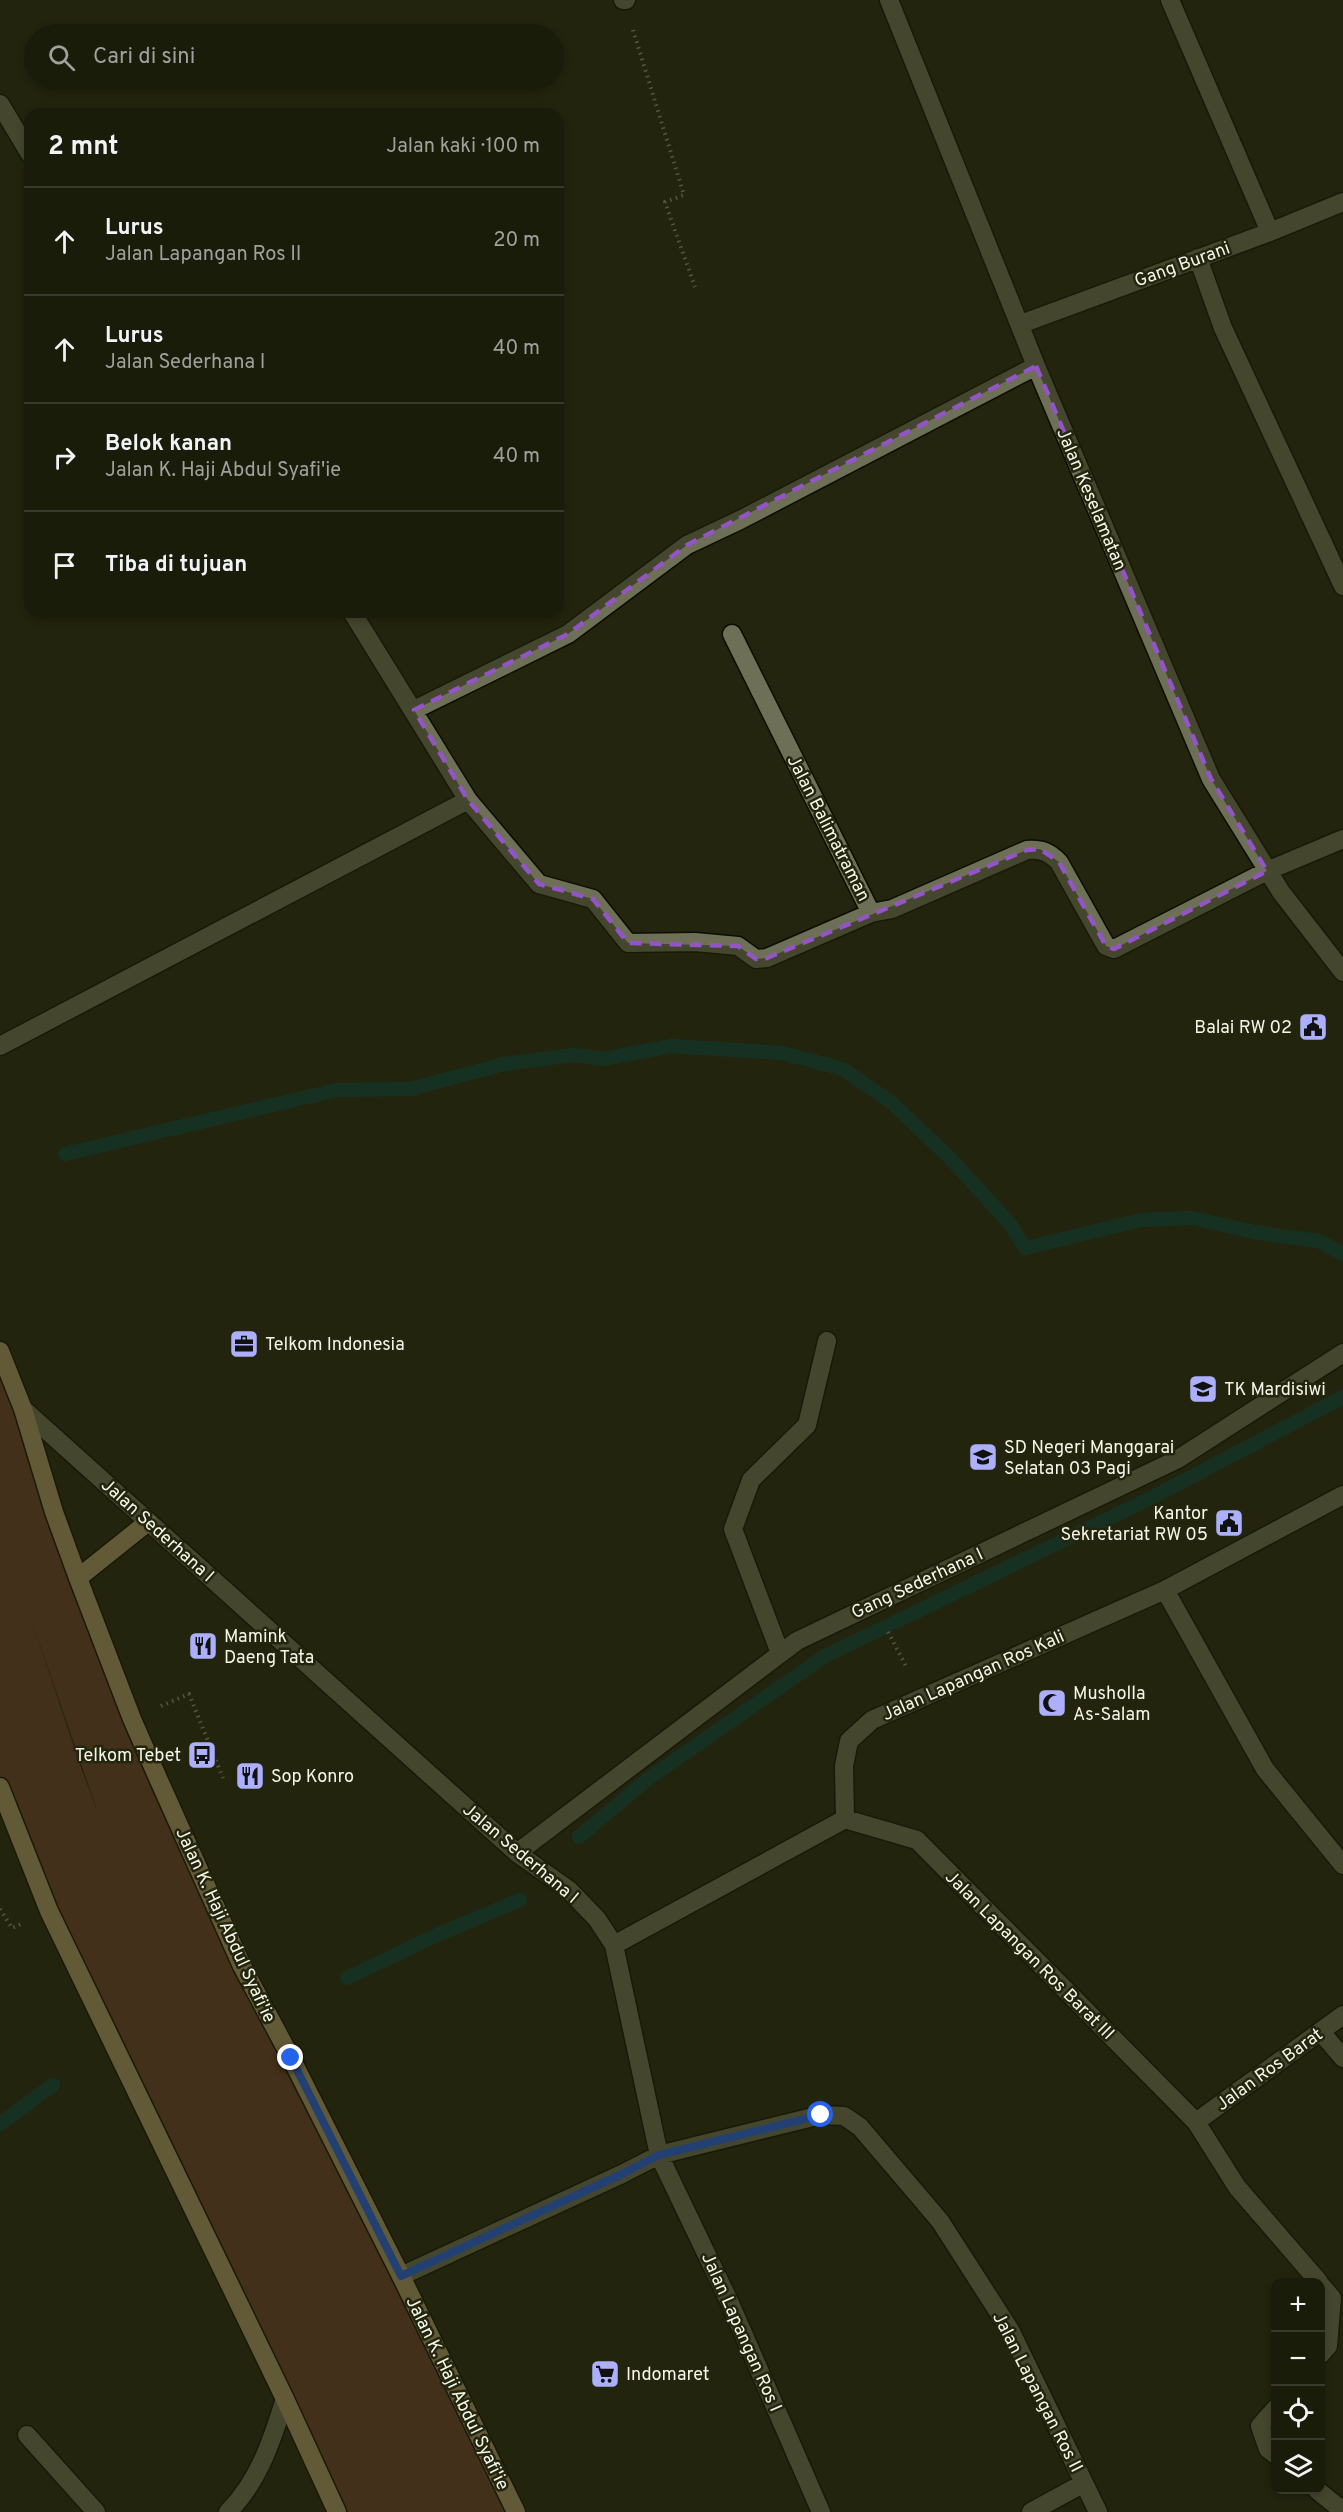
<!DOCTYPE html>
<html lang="id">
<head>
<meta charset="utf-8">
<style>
  body { margin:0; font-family:Overpass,sans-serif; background:#272918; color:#f1f3f6 }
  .controls { position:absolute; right:18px; bottom:18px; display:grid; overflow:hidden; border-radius:12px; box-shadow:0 3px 9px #0003 }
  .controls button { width:54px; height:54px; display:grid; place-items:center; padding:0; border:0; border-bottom:2px solid #383a2b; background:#1a1c0a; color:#f1f3f6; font:30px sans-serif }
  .stop { position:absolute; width:18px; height:18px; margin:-14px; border:4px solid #2563eb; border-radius:50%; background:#fff }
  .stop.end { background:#2563eb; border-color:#fff; box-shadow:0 2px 6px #0008 }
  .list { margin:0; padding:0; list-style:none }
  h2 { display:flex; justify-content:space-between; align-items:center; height:78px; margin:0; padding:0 24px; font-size:26px }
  h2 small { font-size:20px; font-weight:400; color:#9fa19c }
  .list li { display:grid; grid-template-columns:39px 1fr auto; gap:18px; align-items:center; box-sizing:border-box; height:108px; padding:0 24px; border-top:2px solid #383a2b }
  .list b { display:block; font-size:22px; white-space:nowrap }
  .list p { margin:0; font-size:20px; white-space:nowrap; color:#9fa19c }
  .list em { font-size:20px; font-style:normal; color:#9fa19c }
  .icon { flex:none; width:33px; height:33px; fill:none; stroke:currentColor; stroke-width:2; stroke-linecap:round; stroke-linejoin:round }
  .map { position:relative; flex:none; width:1343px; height:2512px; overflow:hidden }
  .search { position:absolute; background:#1a1c0a; box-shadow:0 3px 9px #0003; left:24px; top:24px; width:540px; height:66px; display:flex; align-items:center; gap:15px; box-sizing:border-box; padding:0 21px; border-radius:33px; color:#9fa19c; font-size:22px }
  .panel { position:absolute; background:#1a1c0a; box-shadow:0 3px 9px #0003; left:24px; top:108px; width:540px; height:510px; border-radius:18px }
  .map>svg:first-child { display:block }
</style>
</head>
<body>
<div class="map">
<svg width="1343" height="2512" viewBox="0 0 1343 2512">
  <rect width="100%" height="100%" fill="#23250e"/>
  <path fill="#6c3f29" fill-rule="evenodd" d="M 0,1351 L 132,1719 L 516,2512 L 337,2512 L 0,1787 ZM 28,1610 L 96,1807 L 96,1808 L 80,1765 Z"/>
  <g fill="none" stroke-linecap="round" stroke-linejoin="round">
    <path stroke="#08423b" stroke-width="14" d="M 65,1154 L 337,1090 L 411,1089 L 504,1064 L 574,1055 L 603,1059 L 671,1046 L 782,1053 L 843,1069 L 892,1103 L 950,1158 L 1010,1224 L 1025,1248 L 1141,1220 L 1192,1218 L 1259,1233 L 1319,1241 L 1343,1254
      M 579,1837 L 649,1778 L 825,1656 L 1151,1498 L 1343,1397
      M 347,1978 L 437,1935 L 520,1900
      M 0,2124 L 53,2085"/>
    <g stroke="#0c0e00" stroke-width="21">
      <path id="minor" d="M 623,0 L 626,0
        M 889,0 L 1036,366 L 1211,779 L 1281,892 L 1343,972
        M 1170,0 L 1270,232
        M 0,104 L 30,154
        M 1198,258 L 1223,328 L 1343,586
        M 1021,324 L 1270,232 L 1343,202
        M 352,612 L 468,800 L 539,884 L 593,899 L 628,943 L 695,942 L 738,946 L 756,959 L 767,958 L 871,913
        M 732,634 L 871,913 L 892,909 L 1027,850 C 1042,849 1049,852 1059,862 L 1106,946 L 1114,949 L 1267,871 L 1343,839
        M 414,710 L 568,634 L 687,545 L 740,520 L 1036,366
        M 0,1046 L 468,800
        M 23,1409 L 517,1853 L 569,1890 L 597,1919 L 614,1945 L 659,2155 L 729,2301 L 821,2512
        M 1165,1590 L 1265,1769 L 1343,1865
        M 780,1653 L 733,1529 L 751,1480 L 807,1425 L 827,1341
        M 845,1819 L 917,1840 L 1196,2122 L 1237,2187 L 1319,2282
        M 845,1819 L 844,1766 L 849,1741 L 872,1720 L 1165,1590 L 1343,1495
        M 517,1853 L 797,1641 L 1178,1459 L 1343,1353
        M 614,1945 L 845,1819
        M 1321,2032 L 1343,2058
        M 1196,2122 L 1343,2015
        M 401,2276 L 622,2174 L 659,2155 L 821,2115 L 844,2116 L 860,2127 L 940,2221 L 1010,2330 L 1098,2512
        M 1320,2284 L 1332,2298 L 1328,2346 L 1320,2355
        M 1276,2408 L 1260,2426 L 1268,2449 L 1276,2455
        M 27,2435 L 96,2512
        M 1317,2490 L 1343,2511
        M 228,2512 C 259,2481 272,2440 285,2399
        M 1031,2512 L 1084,2483"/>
    </g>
    <g stroke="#0c0e00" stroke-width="21">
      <path id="major" d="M 0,1351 L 23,1409 L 54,1512 L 78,1578 L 132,1719 L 157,1776 L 242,1966 L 291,2058 L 401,2276 L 516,2512
        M 78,1578 L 148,1522
        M 0,1787 L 49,1911 L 285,2399 L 337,2512"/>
    </g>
    <path stroke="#90927f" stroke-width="4" stroke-dasharray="1.5 4.5" stroke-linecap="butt" d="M 633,30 L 684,195 L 665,202 L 695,287
      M 888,1632 L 907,1668
      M 161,1706 L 189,1694 L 223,1778
      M 0,1909 L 12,1928 L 21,1924"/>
    <use href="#minor" stroke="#6d7056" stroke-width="18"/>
    <use href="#major" stroke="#b09a67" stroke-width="18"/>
  </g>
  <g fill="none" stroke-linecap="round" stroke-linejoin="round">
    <path stroke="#2563eb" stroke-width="8" d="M 291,2058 L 401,2276 L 622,2174 L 659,2155 L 821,2115"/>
  </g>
  <path d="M0 0H1343V2512H0ZM 1036,366 L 1211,779 L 1267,871 L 1114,949 L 1106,946 L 1059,862 L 1040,849 L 1027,850 L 767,958 L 756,959 L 738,946 L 628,943 L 593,899 L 539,884 L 468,800 L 414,710 L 568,634 L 687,545 Z" fill="#23250e" fill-opacity=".55" fill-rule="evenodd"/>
  <path fill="none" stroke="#9354c7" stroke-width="4.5" stroke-dasharray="12 8" stroke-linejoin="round" d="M 1036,366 L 1211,779 L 1267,871 L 1114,949 L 1106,946 L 1059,862 L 1040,849 L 1027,850 L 767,958 L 756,959 L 738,946 L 628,943 L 593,899 L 539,884 L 468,800 L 414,710 L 568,634 L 687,545 Z"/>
  <defs>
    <g id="civic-square" transform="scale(1.5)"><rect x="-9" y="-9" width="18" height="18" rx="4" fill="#acaffb" stroke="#23250e"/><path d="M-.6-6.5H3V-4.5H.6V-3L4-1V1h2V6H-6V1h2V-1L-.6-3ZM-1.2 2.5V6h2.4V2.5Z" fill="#111"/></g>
    <g id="office-square" transform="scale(1.5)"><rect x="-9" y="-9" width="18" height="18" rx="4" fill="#acaffb" stroke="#23250e"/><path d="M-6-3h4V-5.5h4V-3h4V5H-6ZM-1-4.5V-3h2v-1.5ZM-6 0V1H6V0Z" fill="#111"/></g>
    <g id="school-square" transform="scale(1.5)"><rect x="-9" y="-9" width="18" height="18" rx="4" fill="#acaffb" stroke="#23250e"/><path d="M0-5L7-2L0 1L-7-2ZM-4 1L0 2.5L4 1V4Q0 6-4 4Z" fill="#111"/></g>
    <g id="restaurant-square" transform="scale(1.5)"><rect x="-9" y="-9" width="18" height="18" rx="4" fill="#acaffb" stroke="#23250e"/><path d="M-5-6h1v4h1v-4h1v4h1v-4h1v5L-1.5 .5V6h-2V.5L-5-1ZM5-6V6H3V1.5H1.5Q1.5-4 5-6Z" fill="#111"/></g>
    <g id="mosque-square" transform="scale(1.5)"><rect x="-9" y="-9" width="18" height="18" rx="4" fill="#acaffb" stroke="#23250e"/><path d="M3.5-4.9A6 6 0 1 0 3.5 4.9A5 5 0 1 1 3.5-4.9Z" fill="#111"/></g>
    <g id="bus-square" transform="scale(1.5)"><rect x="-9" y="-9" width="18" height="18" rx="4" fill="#acaffb" stroke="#23250e"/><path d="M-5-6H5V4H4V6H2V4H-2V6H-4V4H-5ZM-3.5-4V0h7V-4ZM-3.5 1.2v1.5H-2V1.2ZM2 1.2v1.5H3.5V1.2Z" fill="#111"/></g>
    <g id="supermarket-square" transform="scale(1.5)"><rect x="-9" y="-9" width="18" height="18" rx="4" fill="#acaffb" stroke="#23250e"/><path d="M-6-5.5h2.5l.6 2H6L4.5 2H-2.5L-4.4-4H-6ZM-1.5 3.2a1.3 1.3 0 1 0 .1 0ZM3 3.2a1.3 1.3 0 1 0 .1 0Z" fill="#111"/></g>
  </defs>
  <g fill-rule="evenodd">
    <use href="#civic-square" x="1313" y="1027"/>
    <use href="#office-square" x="244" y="1344"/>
    <use href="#school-square" x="1203" y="1389"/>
    <use href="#school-square" x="983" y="1457"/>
    <use href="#civic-square" x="1229" y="1523"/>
    <use href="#restaurant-square" x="203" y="1646"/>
    <use href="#mosque-square" x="1052" y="1703"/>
    <use href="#bus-square" x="202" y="1755"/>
    <use href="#restaurant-square" x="250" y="1776"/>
    <use href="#supermarket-square" x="605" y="2374"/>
  </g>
  <g text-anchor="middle" stroke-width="5" stroke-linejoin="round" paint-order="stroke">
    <g font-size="18" fill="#f4f6e7" stroke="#23250e">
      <text transform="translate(1182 264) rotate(-20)" y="6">Gang Burani</text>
      <text transform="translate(1092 499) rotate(67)" y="6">Jalan Keselamatan</text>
      <text transform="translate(829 828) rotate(63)" y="6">Jalan Balimatraman</text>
      <text transform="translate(158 1530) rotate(42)" y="6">Jalan Sederhana I</text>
      <text transform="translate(917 1583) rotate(-25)" y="6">Gang Sederhana I</text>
      <text transform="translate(973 1675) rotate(-24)" y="6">Jalan Lapangan Ros Kali</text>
      <text transform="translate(521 1853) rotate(40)" y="6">Jalan Sederhana I</text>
      <text transform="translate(226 1925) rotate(65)" y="6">Jalan K. Haji Abdul Syafi'ie</text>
      <text transform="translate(1030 1955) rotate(45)" y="6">Jalan Lapangan Ros Barat III</text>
      <text transform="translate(1269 2069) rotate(-36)" y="6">Jalan Ros Barat</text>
      <text transform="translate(742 2332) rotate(66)" y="6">Jalan Lapangan Ros I</text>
      <text transform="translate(1038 2392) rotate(63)" y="6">Jalan Lapangan Ros II</text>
      <text transform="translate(458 2393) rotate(64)" y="6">Jalan K. Haji Abdul Syafi'ie</text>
    </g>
    <g font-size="18" fill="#f4f6e7" stroke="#23250e" text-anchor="start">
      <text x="1292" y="1033" text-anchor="end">Balai RW 02</text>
      <text x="265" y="1350">Telkom Indonesia</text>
      <text x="1224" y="1395">TK Mardisiwi</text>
      <text x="1004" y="1453">SD Negeri Manggarai<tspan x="1004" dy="21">Selatan 03 Pagi</tspan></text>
      <text x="1208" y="1519" text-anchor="end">Kantor<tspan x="1208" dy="21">Sekretariat RW 05</tspan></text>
      <text x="224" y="1642">Mamink<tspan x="224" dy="21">Daeng Tata</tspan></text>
      <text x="1073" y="1699">Musholla<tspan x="1073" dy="21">As-Salam</tspan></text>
      <text x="181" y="1761" text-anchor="end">Telkom Tebet</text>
      <text x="271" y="1782">Sop Konro</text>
      <text x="626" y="2380">Indomaret</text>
    </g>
  </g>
</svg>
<div class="controls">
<button>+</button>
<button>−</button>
<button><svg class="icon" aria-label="locate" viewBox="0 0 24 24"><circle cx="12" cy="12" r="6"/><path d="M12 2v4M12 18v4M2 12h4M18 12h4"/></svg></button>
<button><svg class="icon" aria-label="layers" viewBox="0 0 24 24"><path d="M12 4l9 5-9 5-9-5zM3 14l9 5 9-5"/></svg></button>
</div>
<div class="stop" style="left:821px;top:2115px"></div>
<div class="stop end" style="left:291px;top:2058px"></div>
<div class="search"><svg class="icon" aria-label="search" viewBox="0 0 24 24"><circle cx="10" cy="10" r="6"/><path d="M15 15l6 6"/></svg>Cari di sini</div>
<section class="panel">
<h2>2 mnt<small>Jalan kaki · 100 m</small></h2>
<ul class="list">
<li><svg class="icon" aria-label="ahead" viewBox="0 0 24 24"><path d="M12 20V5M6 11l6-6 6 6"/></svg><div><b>Lurus</b><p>Jalan Lapangan Ros II</p></div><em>20 m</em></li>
<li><svg class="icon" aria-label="ahead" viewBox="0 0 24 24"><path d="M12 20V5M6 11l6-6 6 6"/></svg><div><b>Lurus</b><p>Jalan Sederhana I</p></div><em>40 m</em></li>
<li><svg class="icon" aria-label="right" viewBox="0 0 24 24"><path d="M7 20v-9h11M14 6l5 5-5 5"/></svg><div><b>Belok kanan</b><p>Jalan K. Haji Abdul Syafi'ie</p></div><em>40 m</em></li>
<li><svg class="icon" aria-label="arrive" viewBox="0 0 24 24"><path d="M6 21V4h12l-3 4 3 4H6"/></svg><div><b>Tiba di tujuan</b></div></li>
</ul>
</section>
</div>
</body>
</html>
